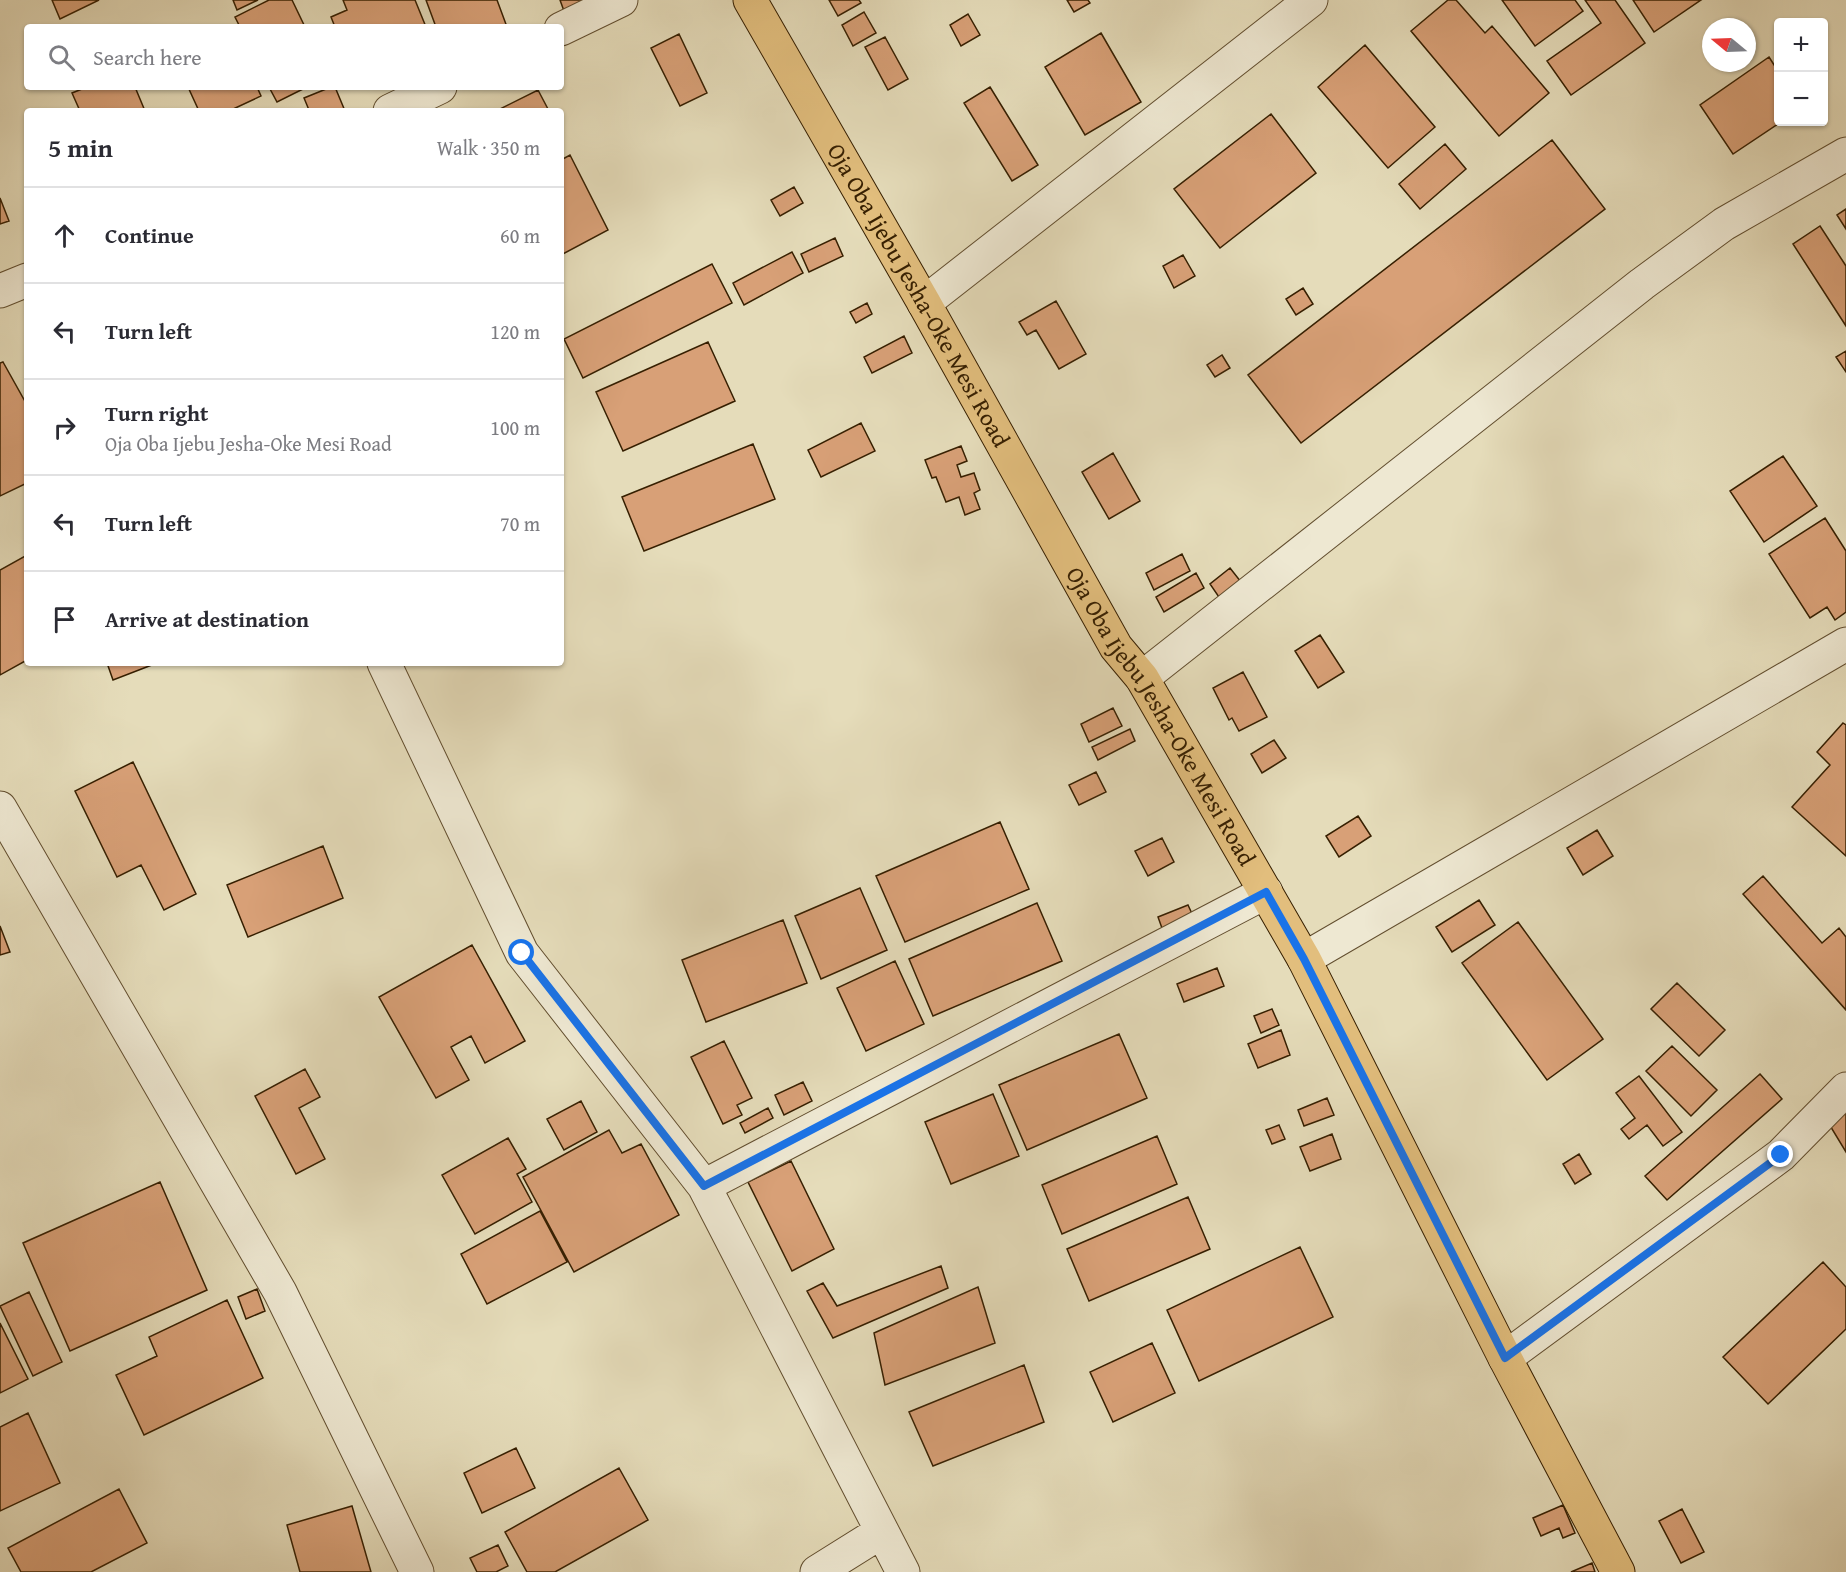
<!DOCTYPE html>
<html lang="en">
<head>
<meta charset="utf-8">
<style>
  body { margin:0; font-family:"Gentium Book Plus",serif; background:#f7f7f7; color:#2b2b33 }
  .controls { position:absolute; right:18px; top:18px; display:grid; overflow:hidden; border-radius:6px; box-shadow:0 2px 4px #0004 }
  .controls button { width:54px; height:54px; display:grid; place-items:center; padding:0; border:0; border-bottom:2px solid #e1e1e2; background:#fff; color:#2b2b33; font:30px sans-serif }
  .compass { position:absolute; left:1702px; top:18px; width:54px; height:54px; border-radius:50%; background:#fff; box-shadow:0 2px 4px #0004; rotate:289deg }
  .stop { position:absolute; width:18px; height:18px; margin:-14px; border:4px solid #1a73e8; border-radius:50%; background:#fff }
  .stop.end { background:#1a73e8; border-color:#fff; box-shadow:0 2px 6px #0008 }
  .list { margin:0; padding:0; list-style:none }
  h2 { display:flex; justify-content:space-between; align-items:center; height:78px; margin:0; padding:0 24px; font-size:26px }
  h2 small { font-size:20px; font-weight:400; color:#7c7c81 }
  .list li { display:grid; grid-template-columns:39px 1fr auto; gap:18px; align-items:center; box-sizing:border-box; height:96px; padding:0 24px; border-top:2px solid #e1e1e2 }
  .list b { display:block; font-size:22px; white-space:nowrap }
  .list p { margin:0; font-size:20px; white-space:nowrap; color:#7c7c81 }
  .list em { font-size:20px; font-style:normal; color:#7c7c81 }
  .icon { flex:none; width:33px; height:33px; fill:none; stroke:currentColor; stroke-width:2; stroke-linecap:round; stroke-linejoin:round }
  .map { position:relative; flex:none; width:1846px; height:1572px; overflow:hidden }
  .search { position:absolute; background:#fff; box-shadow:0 2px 4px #0004; left:24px; top:24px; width:540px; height:66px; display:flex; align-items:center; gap:15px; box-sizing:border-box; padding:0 21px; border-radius:6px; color:#7c7c81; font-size:22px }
  .panel { position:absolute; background:#fff; box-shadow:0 2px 4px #0004; left:24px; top:108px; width:540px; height:558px; border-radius:6px }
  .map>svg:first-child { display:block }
</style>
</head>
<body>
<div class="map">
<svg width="1846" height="1572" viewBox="0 0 1846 1572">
  <rect width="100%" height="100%" fill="#e5dcba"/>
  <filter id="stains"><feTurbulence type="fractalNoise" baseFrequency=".00333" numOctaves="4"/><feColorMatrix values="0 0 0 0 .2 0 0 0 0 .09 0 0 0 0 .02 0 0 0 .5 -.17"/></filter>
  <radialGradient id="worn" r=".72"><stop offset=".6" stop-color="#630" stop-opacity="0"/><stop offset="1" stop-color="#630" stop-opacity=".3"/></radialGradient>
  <path fill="#d8a077" stroke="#361f01" stroke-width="1.5" d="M 52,0 L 99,0 L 60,19 Z
    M 233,0 L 258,0 L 237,10 Z
    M 269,0 L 292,0 L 305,27 L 240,27 L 235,17 Z
    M 343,0 L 415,0 L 426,27 L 335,27 L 331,17 L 347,10 Z
    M 426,0 L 497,0 L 507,27 L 436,27 Z
    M 560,0 L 592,0 L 564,11 Z
    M 829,0 L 859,0 L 861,3 L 838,16 Z
    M 1067,0 L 1088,0 L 1090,3 L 1074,12 Z
    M 1448,0 L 1456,0 L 1485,33 L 1492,26 L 1549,93 L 1499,136 L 1411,31 Z
    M 1502,0 L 1575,0 L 1583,11 L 1535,46 Z
    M 1585,0 L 1615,0 L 1645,43 L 1571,95 L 1547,61 L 1601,23 Z
    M 1633,0 L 1701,0 L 1654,32 Z
    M 864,12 L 876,33 L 853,46 L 842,25 Z
    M 968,14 L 980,35 L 961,46 L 950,25 Z
    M 1101,33 L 1141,102 L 1085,135 L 1045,67 Z
    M 679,34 L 707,93 L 680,106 L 651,48 Z
    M 885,37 L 908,79 L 888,90 L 865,47 Z
    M 1365,45 L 1435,127 L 1388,168 L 1318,87 Z
    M 1769,57 L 1778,71 L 1778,122 L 1781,122 L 1733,154 L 1700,105 Z
    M 87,87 L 135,87 L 145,111 L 80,111 L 72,93 Z
    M 188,87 L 257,87 L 261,96 L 229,111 L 199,111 Z
    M 269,87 L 307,87 L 277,102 Z
    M 331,87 L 335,87 L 345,111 L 308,111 L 309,110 L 304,98 Z
    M 990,87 L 1038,165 L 1012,181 L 964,103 Z
    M 538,90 L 549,111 L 496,111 Z
    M 1271,114 L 1316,173 L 1220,248 L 1174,189 Z
    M 1552,140 L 1605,209 L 1301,443 L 1248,375 Z
    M 1445,144 L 1466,169 L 1420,209 L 1399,184 Z
    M 570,155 L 608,230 L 561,255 L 561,160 Z
    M 794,187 L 803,203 L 780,216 L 771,200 Z
    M 0,198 L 9,221 L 0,224 Z
    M 1846,209 L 1846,229 L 1837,215 Z
    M 1820,226 L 1846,266 L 1846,326 L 1793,244 Z
    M 835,238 L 843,256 L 809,272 L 801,254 Z
    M 792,252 L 803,273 L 744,305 L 733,283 Z
    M 1183,255 L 1195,276 L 1174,288 L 1163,266 Z
    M 712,264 L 732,303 L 583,378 L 564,339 Z
    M 1303,288 L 1313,304 L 1296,315 L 1286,299 Z
    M 1056,301 L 1086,354 L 1059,369 L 1036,330 L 1027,335 L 1019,322 Z
    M 867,303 L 872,314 L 856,323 L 850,312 Z
    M 904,336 L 912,353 L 872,373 L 864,357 Z
    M 708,342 L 735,401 L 623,451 L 596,392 Z
    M 1846,351 L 1846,372 L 1836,357 Z
    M 1222,355 L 1230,368 L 1215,377 L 1207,365 Z
    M 3,362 L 27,405 L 27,483 L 0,496 L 0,363 Z
    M 861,423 L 875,451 L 821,477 L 808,450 Z
    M 753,444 L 775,499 L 644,551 L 622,497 Z
    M 961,446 L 967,461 L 957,465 L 961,477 L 974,473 L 980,490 L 974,493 L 980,509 L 965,515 L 959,497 L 946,502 L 936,477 L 932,478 L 925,460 Z
    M 1113,453 L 1140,501 L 1109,519 L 1082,472 Z
    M 1783,456 L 1817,506 L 1764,542 L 1730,491 Z
    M 1825,518 L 1846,551 L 1846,612 L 1835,620 L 1827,607 L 1810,618 L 1769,554 Z
    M 1182,554 L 1190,571 L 1154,590 L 1146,573 Z
    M 27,555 L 27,660 L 0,675 L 0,570 Z
    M 1230,568 L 1245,587 L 1223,603 L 1210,584 Z
    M 1196,573 L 1204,588 L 1164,612 L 1156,597 Z
    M 1320,635 L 1344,672 L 1318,688 L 1295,651 Z
    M 107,663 L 157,663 L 113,680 Z
    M 1243,672 L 1267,717 L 1239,731 L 1232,718 L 1229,720 L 1213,688 Z
    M 1113,708 L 1122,726 L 1089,742 L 1081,724 Z
    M 1843,723 L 1846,725 L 1846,856 L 1792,807 L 1830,765 L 1817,752 Z
    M 1130,729 L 1135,741 L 1098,760 L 1092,747 Z
    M 1274,740 L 1286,758 L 1262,773 L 1251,754 Z
    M 133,762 L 196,894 L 164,910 L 141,865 L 117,877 L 75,791 Z
    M 1096,772 L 1106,792 L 1079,805 L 1069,785 Z
    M 1358,816 L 1371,836 L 1339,857 L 1326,836 Z
    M 1000,822 L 1029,889 L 905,942 L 876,876 Z
    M 1597,830 L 1613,856 L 1583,875 L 1567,848 Z
    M 1162,838 L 1174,862 L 1148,876 L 1135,851 Z
    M 323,846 L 343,898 L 248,937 L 227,885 Z
    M 1763,876 L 1822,943 L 1839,928 L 1846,937 L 1846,1010 L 1743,894 Z
    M 860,888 L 887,950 L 821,979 L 795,916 Z
    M 1479,900 L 1495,925 L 1452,952 L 1436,927 Z
    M 1037,903 L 1062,961 L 933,1016 L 909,959 Z
    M 1188,905 L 1194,918 L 1163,931 L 1158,917 Z
    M 783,920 L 807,983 L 706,1022 L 682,960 Z
    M 1518,922 L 1603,1039 L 1547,1080 L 1462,963 Z
    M 0,926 L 10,952 L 0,955 Z
    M 472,945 L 525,1041 L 485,1063 L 471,1036 L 451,1047 L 469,1080 L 436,1098 L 379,997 Z
    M 895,961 L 924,1024 L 866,1051 L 837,988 Z
    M 1217,968 L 1224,986 L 1184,1002 L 1177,984 Z
    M 1677,983 L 1725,1030 L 1699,1056 L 1651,1009 Z
    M 1272,1009 L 1279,1025 L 1261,1033 L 1254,1016 Z
    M 1281,1030 L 1290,1055 L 1258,1068 L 1248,1044 Z
    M 1119,1034 L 1147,1098 L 1027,1150 L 999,1085 Z
    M 724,1041 L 752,1098 L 737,1105 L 742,1115 L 723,1124 L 691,1057 Z
    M 1672,1046 L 1717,1090 L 1691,1116 L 1646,1071 Z
    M 305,1069 L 320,1097 L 299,1108 L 325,1159 L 296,1174 L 255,1096 Z
    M 1760,1074 L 1782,1099 L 1667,1200 L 1645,1176 Z
    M 1639,1076 L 1682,1132 L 1663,1146 L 1647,1125 L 1629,1139 L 1621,1129 L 1635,1118 L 1616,1093 Z
    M 803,1082 L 812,1101 L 784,1115 L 775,1095 Z
    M 993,1094 L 1019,1156 L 951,1184 L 925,1122 Z
    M 1327,1098 L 1334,1115 L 1304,1126 L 1298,1110 Z
    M 581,1101 L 597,1132 L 564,1150 L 547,1119 Z
    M 768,1108 L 773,1118 L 745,1133 L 740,1123 Z
    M 1846,1113 L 1846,1152 L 1829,1124 Z
    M 1279,1125 L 1285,1139 L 1272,1144 L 1266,1130 Z
    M 609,1130 L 622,1153 L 641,1144 L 679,1215 L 574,1272 L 523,1177 Z
    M 1332,1134 L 1341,1159 L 1310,1171 L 1300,1147 Z
    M 1157,1136 L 1177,1184 L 1062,1234 L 1042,1185 Z
    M 508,1138 L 526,1169 L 517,1174 L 532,1202 L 475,1234 L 442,1175 Z
    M 1579,1154 L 1591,1174 L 1575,1184 L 1563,1164 Z
    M 791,1161 L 834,1249 L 792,1271 L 748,1182 Z
    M 160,1182 L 207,1290 L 70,1351 L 23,1243 Z
    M 1188,1197 L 1210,1249 L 1089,1301 L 1067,1249 Z
    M 540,1211 L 567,1262 L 487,1304 L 461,1254 Z
    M 1300,1247 L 1333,1317 L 1199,1381 L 1167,1310 Z
    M 1823,1262 L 1846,1287 L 1846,1329 L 1768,1404 L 1723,1357 Z
    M 941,1266 L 948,1288 L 833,1338 L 807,1291 L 823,1283 L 837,1306 Z
    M 978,1287 L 995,1343 L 885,1385 L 874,1333 Z
    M 257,1289 L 265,1311 L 246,1319 L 238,1297 Z
    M 29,1292 L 62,1362 L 33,1376 L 0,1306 Z
    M 227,1300 L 263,1378 L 144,1435 L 116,1375 L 157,1356 L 149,1337 Z
    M 0,1323 L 28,1379 L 0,1393 Z
    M 1152,1343 L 1175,1393 L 1113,1422 L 1090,1372 Z
    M 1024,1365 L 1044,1422 L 933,1466 L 909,1412 Z
    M 28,1413 L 60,1483 L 0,1511 L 0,1427 Z
    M 516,1448 L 535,1488 L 482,1513 L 464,1473 Z
    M 619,1468 L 648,1520 L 555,1572 L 527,1572 L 505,1532 Z
    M 119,1489 L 147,1543 L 91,1572 L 21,1572 L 8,1548 Z
    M 1563,1505 L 1575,1533 L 1563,1538 L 1559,1528 L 1541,1536 L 1533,1518 Z
    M 352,1506 L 371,1572 L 300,1572 L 287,1525 Z
    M 1682,1509 L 1704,1552 L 1681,1563 L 1659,1521 Z
    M 498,1545 L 508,1566 L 496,1572 L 477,1572 L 470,1558 Z
    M 1592,1563 L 1595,1572 L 1571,1572 Z"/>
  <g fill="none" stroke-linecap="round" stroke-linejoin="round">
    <g stroke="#624e2f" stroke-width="35">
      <path id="minor" d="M 561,29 L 621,0
        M 390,111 L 440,87
        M 0,291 L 27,280
        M 924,303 L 1311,0
        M 384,663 L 522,953 L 704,1186 L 903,1572
        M 1142,678 L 1642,284 L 1724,224 L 1846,154
        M 0,808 L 280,1292 L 417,1572
        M 1304,959 L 1846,644
        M 704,1186 L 1266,892
        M 1505,1358 L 1781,1155 L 1846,1089
        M 817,1572 L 881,1532"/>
    </g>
    <g stroke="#361f01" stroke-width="35">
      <g id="major">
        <path id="s1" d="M 750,0 L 924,303 L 1116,647 L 1142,678 L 1304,959 L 1505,1358 L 1618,1572"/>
      </g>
    </g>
    <use href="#minor" stroke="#eee8d2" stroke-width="33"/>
    <use href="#major" stroke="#e2be7d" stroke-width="33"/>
  </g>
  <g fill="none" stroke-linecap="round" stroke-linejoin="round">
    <path stroke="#1a73e8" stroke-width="8" d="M 522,953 L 704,1186 L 1266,892 L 1304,959 L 1505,1358 L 1781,1155"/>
  </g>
  <g text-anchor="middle" stroke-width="4.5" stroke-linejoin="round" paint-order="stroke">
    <g font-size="24" fill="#361f01" stroke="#eee8d2">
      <text dy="8" stroke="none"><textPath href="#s1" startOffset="340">Oja Oba Ijebu Jesha-Oke Mesi Road</textPath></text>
      <text dy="8" stroke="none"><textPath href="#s1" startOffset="826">Oja Oba Ijebu Jesha-Oke Mesi Road</textPath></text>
    </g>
  </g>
  <rect width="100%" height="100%" filter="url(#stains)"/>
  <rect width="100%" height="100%" fill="url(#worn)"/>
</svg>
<div class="controls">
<button>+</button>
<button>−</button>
</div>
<svg class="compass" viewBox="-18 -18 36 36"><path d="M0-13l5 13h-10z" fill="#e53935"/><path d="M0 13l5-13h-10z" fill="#7c7c81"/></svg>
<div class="stop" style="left:522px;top:953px"></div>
<div class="stop end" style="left:1781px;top:1155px"></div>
<div class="search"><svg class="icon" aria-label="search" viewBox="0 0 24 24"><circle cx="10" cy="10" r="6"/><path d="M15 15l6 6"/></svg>Search here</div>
<section class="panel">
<h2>5 min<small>Walk · 350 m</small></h2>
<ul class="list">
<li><svg class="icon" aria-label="ahead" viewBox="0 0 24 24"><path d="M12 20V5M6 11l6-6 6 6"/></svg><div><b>Continue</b></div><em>60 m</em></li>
<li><svg class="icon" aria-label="left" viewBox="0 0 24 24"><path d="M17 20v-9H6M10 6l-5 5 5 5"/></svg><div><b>Turn left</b></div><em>120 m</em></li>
<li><svg class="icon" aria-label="right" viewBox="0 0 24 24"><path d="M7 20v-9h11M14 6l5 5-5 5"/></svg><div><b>Turn right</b><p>Oja Oba Ijebu Jesha-Oke Mesi Road</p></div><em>100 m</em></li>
<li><svg class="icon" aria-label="left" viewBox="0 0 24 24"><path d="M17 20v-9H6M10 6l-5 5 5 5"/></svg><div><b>Turn left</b></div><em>70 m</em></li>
<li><svg class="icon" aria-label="arrive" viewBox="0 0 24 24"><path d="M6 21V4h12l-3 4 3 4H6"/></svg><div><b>Arrive at destination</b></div></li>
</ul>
</section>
</div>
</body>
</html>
